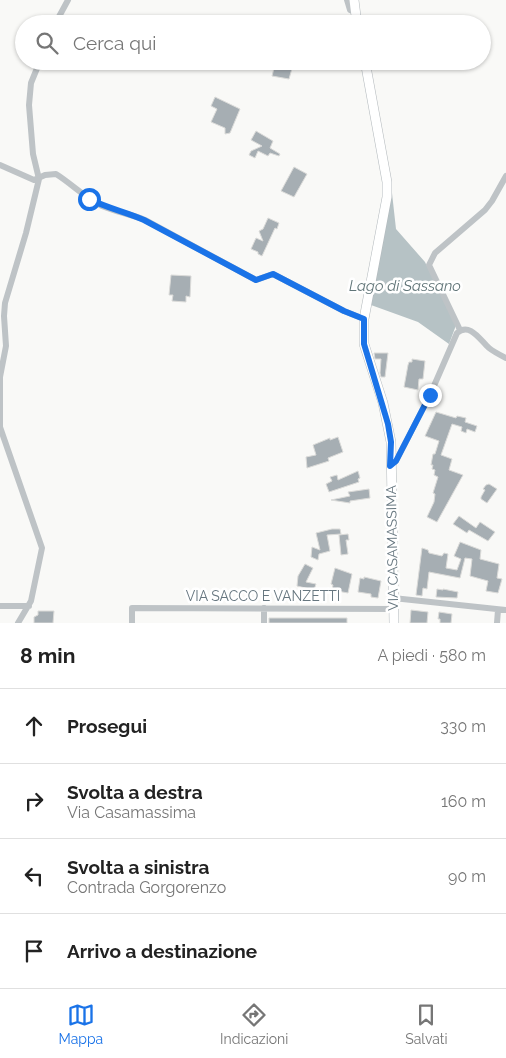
<!DOCTYPE html>
<html lang="it">
<head>
<meta charset="utf-8">
<style>
  body { margin:0; font-family:Raleway,sans-serif; background:#f6f6f6; color:#222 }
  .stop { position:absolute; width:15px; height:15px; margin:-11px; border:4px solid #1a73e8; border-radius:50%; background:#fff }
  .stop.end { background:#1a73e8; border-color:#fff; box-shadow:0 1px 5px #0008 }
  .list { margin:0; padding:0; list-style:none }
  h2 { display:flex; justify-content:space-between; align-items:center; height:65px; margin:0; padding:0 20px; font-size:21px }
  h2 small { font-size:16px; font-weight:400; color:#767676 }
  .list li { display:grid; grid-template-columns:32px 1fr auto; gap:15px; align-items:center; box-sizing:border-box; height:75px; padding:0 20px; border-top:1px solid #e0e0e0 }
  .list b { display:block; font-size:19px; white-space:nowrap }
  .list p { margin:0; font-size:16px; white-space:nowrap; color:#767676 }
  .list em { font-size:16px; font-style:normal; color:#767676 }
  .icon { flex:none; width:28px; height:28px; fill:none; stroke:currentColor; stroke-width:2; stroke-linecap:round; stroke-linejoin:round }
  .map { position:relative; flex:none; width:506px; height:623px; overflow:hidden }
  .search { position:absolute; background:#fff; box-shadow:0 1px 4px #0004; left:15px; right:15px; top:15px; height:55px; display:flex; align-items:center; gap:12px; box-sizing:border-box; padding:0 18px; border-radius:28px; color:#767676; font-size:19px }
  .sheet { height:365px; background:#fff }
  nav { display:flex; justify-content:space-around; align-items:center; box-sizing:border-box; height:70px; border-top:1px solid #e0e0e0; background:#fff; font-size:14px; color:#767676 }
  nav a { display:grid; justify-items:center; gap:2px }
  nav .on { color:#1a73e8 }
  .map>svg:first-child { display:block }
</style>
</head>
<body>
<div class="map">
<svg width="506" height="623" viewBox="0 0 506 623">
  <rect width="100%" height="100%" fill="#f9f9f7"/>
  <path fill="#b6c2c5" d="M 392,193 L 396,229 L 425,262 L 455,324 L 455,328 L 449,344 L 418,322 L 371,305 Z"/>
  <path fill="#a6aeb3" stroke="#dbdbd9" d="M 278,61 L 293,65 L 289,79 L 272,76 L 275,64 L 277,65 Z
    M 215,97 L 240,109 L 230,133 L 225,134 L 225,128 L 211,122 L 217,109 L 211,106 Z
    M 256,131 L 273,141 L 270,148 L 280,154 L 279,156 L 270,153 L 268,156 L 258,151 L 255,158 L 249,155 L 251,151 L 262,146 L 251,140 Z
    M 294,167 L 307,174 L 294,197 L 281,191 Z
    M 268,218 L 279,223 L 277,229 L 275,228 L 262,256 L 258,254 L 258,252 L 251,249 L 256,238 L 263,241 L 259,231 L 263,229 Z
    M 171,275 L 191,276 L 190,297 L 186,296 L 186,302 L 172,301 L 173,295 L 169,295 Z
    M 374,353 L 388,353 L 385,377 L 381,377 L 380,373 L 381,359 L 375,359 Z
    M 412,359 L 425,361 L 423,379 L 419,379 L 418,390 L 404,387 L 408,365 L 409,362 L 412,362 Z
    M 436,412 L 456,418 L 457,416 L 466,418 L 465,422 L 477,426 L 475,432 L 467,429 L 466,433 L 461,431 L 462,427 L 452,424 L 441,455 L 452,459 L 449,470 L 463,475 L 437,522 L 427,517 L 434,502 L 435,494 L 433,493 L 438,477 L 434,475 L 435,470 L 432,469 L 433,465 L 431,465 L 433,454 L 435,454 L 439,441 L 425,436 Z
    M 338,437 L 343,452 L 328,458 L 329,461 L 307,468 L 306,457 L 316,455 L 313,445 L 330,438 L 330,440 Z
    M 358,471 L 360,478 L 358,479 L 359,482 L 329,492 L 326,484 L 332,481 L 330,477 L 337,475 L 338,480 Z
    M 489,484 L 497,489 L 487,503 L 481,499 L 481,497 L 485,490 L 483,489 L 486,485 Z
    M 369,489 L 370,498 L 350,501 L 350,503 L 331,500 L 350,496 L 348,492 Z
    M 459,516 L 476,528 L 480,522 L 495,532 L 488,541 L 469,530 L 467,533 L 453,524 Z
    M 332,529 L 340,529 L 341,534 L 327,535 L 330,551 L 319,554 L 318,560 L 311,557 L 312,547 L 320,550 L 316,533 Z
    M 348,534 L 349,540 L 346,540 L 348,554 L 341,555 L 339,535 Z
    M 460,542 L 481,550 L 480,559 L 499,564 L 497,578 L 502,579 L 498,593 L 486,591 L 488,581 L 470,576 L 472,559 L 465,558 L 460,578 L 429,572 L 427,589 L 423,588 L 422,596 L 416,595 L 422,548 L 428,550 L 429,553 L 442,556 L 444,553 L 448,554 L 446,568 L 457,570 L 461,559 L 454,556 Z
    M 305,564 L 313,568 L 306,582 L 316,584 L 314,590 L 297,586 L 298,576 Z
    M 335,568 L 352,574 L 348,593 L 332,590 L 333,585 L 331,584 Z
    M 364,577 L 381,581 L 378,598 L 371,597 L 371,594 L 358,592 L 360,578 L 364,579 Z
    M 437,589 L 443,590 L 443,589 L 458,592 L 457,598 L 436,597 Z
    M 411,610 L 428,612 L 427,623 L 410,623 Z
    M 38,611 L 54,611 L 53,623 L 34,623 L 34,617 L 38,615 Z
    M 439,612 L 452,614 L 451,623 L 440,623 L 440,619 L 438,619 Z
    M 269,618 L 347,618 L 347,623 L 269,623 Z"/>
  <g fill="none" stroke-linecap="round" stroke-linejoin="round">
    <g stroke="#b3b9bd" stroke-width="10">
      <path id="secondary" d="M 354,0 L 357,24
        M 365,61 L 387,182 L 387,197 L 364,319 L 364,344 L 383,403 L 391,442 L 394,623"/>
    </g>
    <path stroke="#bec3c6" stroke-width="6" d="M 347,0 L 350,10 L 355,12
      M 55,24 L 68,0
      M 0,165 L 34,180 L 45,175 L 56,174 C 72,184 85,198 102,206 C 116,212 131,214 145,220 L 256,280 L 273,274 L 344,311 L 364,319
      M 460,330 L 429,265 L 435,253 L 485,210 L 492,201 L 506,176
      M 390,466 L 396,461 L 430,395 L 457,333 C 470,322 480,340 489,348 C 494,352 500,355 506,358
      M 393,598 L 506,610
      M 0,606 L 29,606
      M 264,608 L 264,623
      M 18,623 L 31,601 L 42,548 L 0,427 L 0,377 L 6,346 L 4,316 L 5,303 L 26,233 L 39,179 L 33,154 L 29,105 L 31,83 L 40,61
      M 132,623 L 132,608 L 394,609
      M 497,623 L 498,610"/>
    <use href="#secondary" stroke="#fff" stroke-width="9"/>
  </g>
  <g fill="none" stroke-linecap="round" stroke-linejoin="round">
    <path stroke="#1a73e8" stroke-width="6" d="M 89,199 C 107,208 126,212 144,220 L 256,280 L 273,274 L 344,311 L 364,319 L 364,344 L 388,424 L 391,442 L 390,466 L 396,461 L 430,395"/>
  </g>
  <g text-anchor="middle" stroke-width="5" stroke-linejoin="round" paint-order="stroke">
    <g font-size="14" fill="#66767f" stroke="#fff">
      <text transform="translate(392 548) rotate(-91)" y="5">VIA CASAMASSIMA</text>
      <text x="263" y="601">VIA SACCO E VANZETTI</text>
    </g>
    <g font-size="15" font-style="italic" fill="#617578" stroke="#fff">
      <text x="405" y="291">Lago di Sassano</text>
    </g>
  </g>
</svg>
<div class="stop" style="left:89px;top:199px"></div>
<div class="stop end" style="left:430px;top:395px"></div>
<div class="search"><svg class="icon" aria-label="search" viewBox="0 0 24 24"><circle cx="10" cy="10" r="6"/><path d="M15 15l6 6"/></svg>Cerca qui</div>
</div>
<section class="sheet">
<h2>8 min<small>A piedi · 580 m</small></h2>
<ul class="list">
<li><svg class="icon" aria-label="ahead" viewBox="0 0 24 24"><path d="M12 20V5M6 11l6-6 6 6"/></svg><div><b>Prosegui</b></div><em>330 m</em></li>
<li><svg class="icon" aria-label="right" viewBox="0 0 24 24"><path d="M7 20v-9h11M14 6l5 5-5 5"/></svg><div><b>Svolta a destra</b><p>Via Casamassima</p></div><em>160 m</em></li>
<li><svg class="icon" aria-label="left" viewBox="0 0 24 24"><path d="M17 20v-9H6M10 6l-5 5 5 5"/></svg><div><b>Svolta a sinistra</b><p>Contrada Gorgorenzo</p></div><em>90 m</em></li>
<li><svg class="icon" aria-label="arrive" viewBox="0 0 24 24"><path d="M6 21V4h12l-3 4 3 4H6"/></svg><div><b>Arrivo a destinazione</b></div></li>
</ul>
</section>
<nav>
<a class="on"><svg class="icon" aria-label="map" viewBox="0 0 24 24"><path d="M3 6l6-2 6 2 6-2v14l-6 2-6-2-6 2zM9 4v14M15 6v14"/></svg>Mappa</a>
<a><svg class="icon" aria-label="directions" viewBox="0 0 24 24"><path d="M12 3l9 9-9 9-9-9zM9 14v-3h6M13 9l2 2-2 2"/></svg>Indicazioni</a>
<a><svg class="icon" aria-label="saved" viewBox="0 0 24 24"><path d="M7 4h10v16l-5-4-5 4z"/></svg>Salvati</a>
</nav>
</body>
</html>
